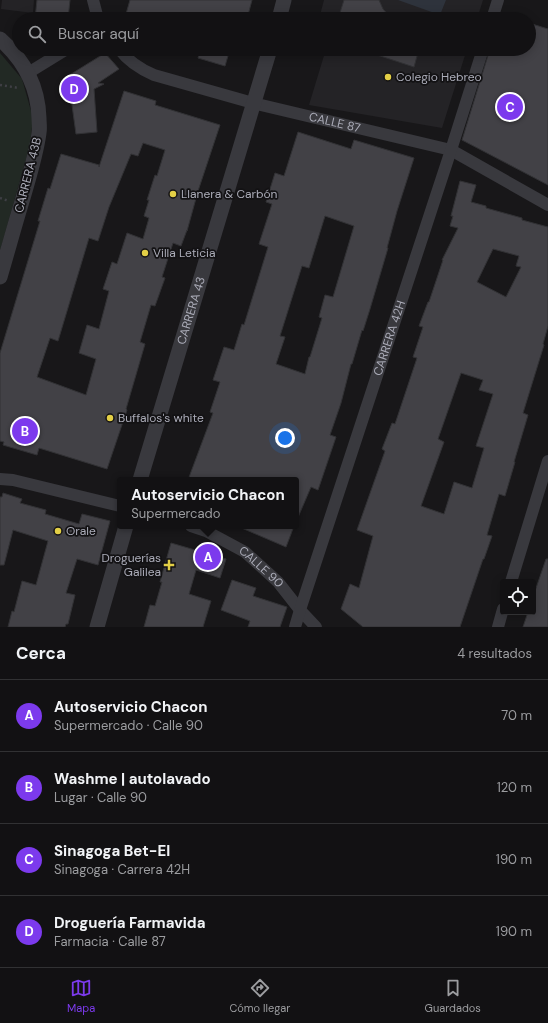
<!DOCTYPE html>
<html lang="es">
<head>
<meta charset="utf-8">
<style>
  body { margin:0; font-family:"DM Sans",sans-serif; background:#1b1a1c; color:#f1f3f6 }
  .controls { position:absolute; right:12px; bottom:12px; display:grid; overflow:hidden; border-radius:4px; box-shadow:0 2px 10px #0003 }
  .controls button { width:36px; height:36px; display:grid; place-items:center; padding:0; border:0; border-bottom:1px solid #313133; background:#121113; color:#f1f3f6; font:20px sans-serif }
  .you { position:absolute; left:285px; top:438px; width:14px; height:14px; margin:-10px; border:3px solid #fff; border-radius:50%; background:#1a73e8; box-shadow:0 0 0 6px #1a73e833 }
  .badge { display:grid; place-items:center; width:26px; height:26px; border-radius:50%; background:#7c3aed; color:#fff; font-size:13px; font-weight:700 }
  .pin { position:absolute; translate:-50% -50%; border:2px solid #fff; box-shadow:0 1px 4px #0006 }
  .popup { position:absolute; left:117px; top:477px; width:182px; height:52px; box-sizing:border-box; display:grid; place-content:center; border-radius:4px; background:#121113; filter:drop-shadow(0 1px 3px #0005); font-size:13px; white-space:nowrap; color:#9c9da0 }
  .popup b { font-size:15px; color:#f1f3f6 }
  .popup::after { content:''; position:absolute; left:50%; top:100%; margin-left:-8px; border:8px solid transparent; border-top-color:#121113 }
  .list { margin:0; padding:0; list-style:none }
  h2 { display:flex; justify-content:space-between; align-items:center; height:52px; margin:0; padding:0 16px; font-size:17px }
  h2 small { font-size:13px; font-weight:400; color:#9c9da0 }
  .list li { display:grid; grid-template-columns:26px 1fr auto; gap:12px; align-items:center; box-sizing:border-box; height:72px; padding:0 16px; border-top:1px solid #313133 }
  .list b { display:block; font-size:15px; white-space:nowrap }
  .list p { margin:0; font-size:13px; white-space:nowrap; color:#9c9da0 }
  .list em { font-size:13px; font-style:normal; color:#9c9da0 }
  .icon { flex:none; width:22px; height:22px; fill:none; stroke:currentColor; stroke-width:2; stroke-linecap:round; stroke-linejoin:round }
  .map { position:relative; flex:none; width:548px; height:627px; overflow:hidden }
  .search { position:absolute; background:#121113; box-shadow:0 2px 10px #0003; left:12px; right:12px; top:12px; height:44px; display:flex; align-items:center; gap:10px; box-sizing:border-box; padding:0 14px; border-radius:22px; color:#9c9da0; font-size:15px }
  .sheet { height:340px; background:#121113 }
  nav { display:flex; justify-content:space-around; align-items:center; box-sizing:border-box; height:56px; border-top:1px solid #313133; background:#121113; font-size:11px; color:#9c9da0 }
  nav a { display:grid; justify-items:center; gap:2px }
  nav .on { color:#7c3aed }
  .map>svg:first-child { display:block }
</style>
</head>
<body>
<div class="map">
<svg width="548" height="627" viewBox="0 0 548 627">
  <rect width="100%" height="100%" fill="#181719"/>
  <path fill="#242326" d="M 2,0 L 34,0 L 33,13 L 1,9 Z
    M 324,0 L 483,0 L 477,19 L 319,19 Z
    M 326,49 L 467,49 L 442,128 L 309,105 Z"/>
  <path fill="#222924" d="M 0,53 L 22,79 L 33,118 L 30,145 L 0,251 Z"/>
  <path fill="#2e333c" d="M 398,0 L 446,0 L 440,15 Z"/>
  <path fill="#424146" stroke="#323235" fill-rule="evenodd" d="M 37,0 L 70,0 L 68,19 L 35,19 Z
    M 130,0 L 252,0 L 247,19 L 142,19 L 126,14 Z
    M 344,0 L 379,0 L 383,9 L 392,19 L 338,19 Z
    M 529,23 L 548,29 L 548,185 L 462,140 L 490,49 L 529,49 Z
    M 201,49 L 230,49 L 225,66 L 198,58 Z
    M 366,49 L 419,49 L 414,67 L 365,51 Z
    M 105,53 L 119,69 L 98,83 L 104,84 L 94,89 L 97,132 L 76,134 L 68,76 Z
    M 124,91 L 156,101 L 155,105 L 220,125 L 198,191 L 187,231 L 187,230 L 181,246 L 173,243 L 162,277 L 165,278 L 155,306 L 151,305 L 140,342 L 145,344 L 126,409 L 127,410 L 107,469 L 39,448 L 37,455 L 3,445 L 4,442 L 0,441 L 0,353 L 40,221 L 38,221 L 48,188 L 50,189 L 61,154 L 99,165 L 99,167 ZM 143,143 L 165,150 L 157,176 L 155,175 L 147,200 L 149,200 L 144,216 L 149,218 L 143,239 L 127,233 L 117,264 L 112,262 L 103,289 L 109,291 L 99,329 L 87,325 L 79,353 L 96,359 L 86,395 L 37,377 L 50,338 L 58,341 L 89,238 L 98,241 L 109,207 L 131,154 L 138,156 Z
    M 298,132 L 351,149 L 354,140 L 414,158 L 397,211 L 387,248 L 388,248 L 370,309 L 363,331 L 362,330 L 352,364 L 351,364 L 341,403 L 330,435 L 336,437 L 318,490 L 311,487 L 296,522 L 296,480 L 188,480 L 213,413 L 210,412 L 220,382 L 213,380 L 224,347 L 234,350 L 242,324 L 244,325 L 268,247 L 259,244 L 272,204 L 266,202 L 275,173 L 284,176 ZM 325,216 L 354,226 L 333,297 L 325,295 L 319,317 L 322,318 L 310,357 L 309,357 L 305,374 L 276,364 L 285,337 L 280,336 L 302,266 L 309,268 Z
    M 460,181 L 476,185 L 471,202 L 486,206 L 486,208 L 522,218 L 522,220 L 548,227 L 548,326 L 543,344 L 544,345 L 523,413 L 528,415 L 514,462 L 515,462 L 505,496 L 499,494 L 487,535 L 492,536 L 484,559 L 483,559 L 460,627 L 363,627 L 341,609 L 350,584 L 359,588 L 373,536 L 357,530 L 385,451 L 382,449 L 392,423 L 395,424 L 417,358 L 413,357 L 423,327 L 419,326 L 428,302 L 429,302 L 443,260 L 442,260 L 458,228 L 450,226 L 453,216 L 451,216 ZM 493,249 L 519,256 L 516,266 L 521,267 L 506,297 L 477,282 ZM 461,373 L 483,380 L 479,390 L 493,394 L 476,446 L 484,448 L 472,488 L 454,482 L 444,514 L 421,506 L 444,442 L 438,439 Z
    M 3,493 L 22,499 L 20,503 L 46,510 L 45,514 L 79,524 L 82,514 L 110,521 L 98,565 L 77,559 L 66,593 L 75,595 L 68,624 L 66,624 L 65,627 L 8,627 L 12,611 L 14,612 L 22,581 L 36,585 L 48,541 L 13,530 L 4,565 L 0,565 L 0,497 L 2,497 Z
    M 237,526 L 294,526 L 286,547 Z
    M 171,543 L 226,559 L 220,578 L 196,570 L 189,594 L 211,601 L 203,627 L 144,627 L 150,605 L 155,606 L 162,582 L 160,582 Z
    M 546,559 L 548,559 L 548,627 L 523,627 L 528,612 L 533,612 L 533,597 Z
    M 232,580 L 256,588 L 253,596 L 287,607 L 280,627 L 248,627 L 250,621 L 221,610 Z"/>
  <g fill="none" stroke-linecap="round" stroke-linejoin="round">
    <path stroke="#3f3f45" stroke-width="2.5" stroke-dasharray="2 3" stroke-linecap="butt" d="M 0,85 L 19,88
      M 0,198 L 9,201"/>
    <g stroke="#39393e" stroke-width="12">
      <path d="M 93,0 L 98,19"/>
      <path d="M 492,19 L 498,0"/>
      <path id="s1" d="M 119,49 C 128,61 140,69 154,75 L 253,103 L 451,150 L 548,205"/>
      <path d="M 28,73 L 67,49"/>
      <path d="M 0,479 L 13,480 L 120,506"/>
      <path id="s2" d="M 191,526 L 206,531 L 245,552 L 278,582 L 300,610 L 316,627"/>
      <path d="M 511,582 L 548,461"/>
      <path id="s3" d="M 295,627 L 300,610 L 451,150 L 483,49"/>
      <path d="M 498,627 L 503,609"/>
    </g>
    <g stroke="#39393e" stroke-width="15">
      <path d="M 279,19 L 284,0"/>
      <path d="M 0,39 C 24,60 38,86 39,118 C 39,123 40,128 39,133 C 36,155 29,177 23,198 C 15,224 8,250 0,277"/>
      <path id="s4" d="M 140,480 L 270,49"/>
      <path d="M 97,627 L 126,526"/>
    </g>
  </g>
  <g fill="#e3cf46" stroke="#131214" stroke-width="1.5">
    <circle cx="388" cy="77" r="4"/>
    <circle cx="173" cy="194" r="4"/>
    <circle cx="145" cy="253" r="4"/>
    <circle cx="110" cy="418" r="4"/>
    <circle cx="58" cy="531" r="4"/>
    <path d="M167 559h4v4h4v4h-4v4h-4v-4h-4v-4h4z"/>
  </g>
  <g text-anchor="middle" stroke-width="3.5" stroke-linejoin="round" paint-order="stroke">
    <g font-size="12" fill="#abacb8" stroke="#131214" text-anchor="start">
      <text x="396" y="81">Colegio Hebreo</text>
      <text x="181" y="198">Llanera &amp; Carbón</text>
      <text x="153" y="257">Villa Leticia</text>
      <text x="118" y="422">Buffalos's white</text>
      <text x="66" y="535">Orale</text>
      <text x="161" y="562" text-anchor="end">Droguerías<tspan x="161" dy="14">Galilea</tspan></text>
    </g>
    <g font-size="12" fill="#abacb8" stroke="#131214">
      <text dy="4" stroke="none"><textPath href="#s1" startOffset="231">CALLE 87</textPath></text>
      <text transform="translate(28 175) rotate(-76)" y="4">CARRERA 43B</text>
      <text dy="4" stroke="none"><textPath href="#s4" startOffset="177">CARRERA 43</textPath></text>
      <text dy="4" stroke="none"><textPath href="#s3" startOffset="304">CARRERA 42H</textPath></text>
      <text dy="4" stroke="none"><textPath href="#s2" startOffset="82">CALLE 90</textPath></text>
    </g>
  </g>
</svg>
<div class="controls">
<button><svg class="icon" aria-label="locate" viewBox="0 0 24 24"><circle cx="12" cy="12" r="6"/><path d="M12 2v4M12 18v4M2 12h4M18 12h4"/></svg></button>
</div>
<div class="you"></div>
<div class="pin badge" style="left:208px;top:557px">A</div>
<div class="popup"><b>Autoservicio Chacon</b>Supermercado</div>
<div class="pin badge" style="left:25px;top:431px">B</div>
<div class="pin badge" style="left:510px;top:107px">C</div>
<div class="pin badge" style="left:74px;top:89px">D</div>
<div class="search"><svg class="icon" aria-label="search" viewBox="0 0 24 24"><circle cx="10" cy="10" r="6"/><path d="M15 15l6 6"/></svg>Buscar aquí</div>
</div>
<section class="sheet">
<h2>Cerca<small>4 resultados</small></h2>
<ul class="list">
<li><span class="badge">A</span><div><b>Autoservicio Chacon</b><p>Supermercado · Calle 90</p></div><em>70 m</em></li>
<li><span class="badge">B</span><div><b>Washme | autolavado</b><p>Lugar · Calle 90</p></div><em>120 m</em></li>
<li><span class="badge">C</span><div><b>Sinagoga Bet-El</b><p>Sinagoga · Carrera 42H</p></div><em>190 m</em></li>
<li><span class="badge">D</span><div><b>Droguería Farmavida</b><p>Farmacia · Calle 87</p></div><em>190 m</em></li>
</ul>
</section>
<nav>
<a class="on"><svg class="icon" aria-label="map" viewBox="0 0 24 24"><path d="M3 6l6-2 6 2 6-2v14l-6 2-6-2-6 2zM9 4v14M15 6v14"/></svg>Mapa</a>
<a><svg class="icon" aria-label="directions" viewBox="0 0 24 24"><path d="M12 3l9 9-9 9-9-9zM9 14v-3h6M13 9l2 2-2 2"/></svg>Cómo llegar</a>
<a><svg class="icon" aria-label="saved" viewBox="0 0 24 24"><path d="M7 4h10v16l-5-4-5 4z"/></svg>Guardados</a>
</nav>
</body>
</html>
